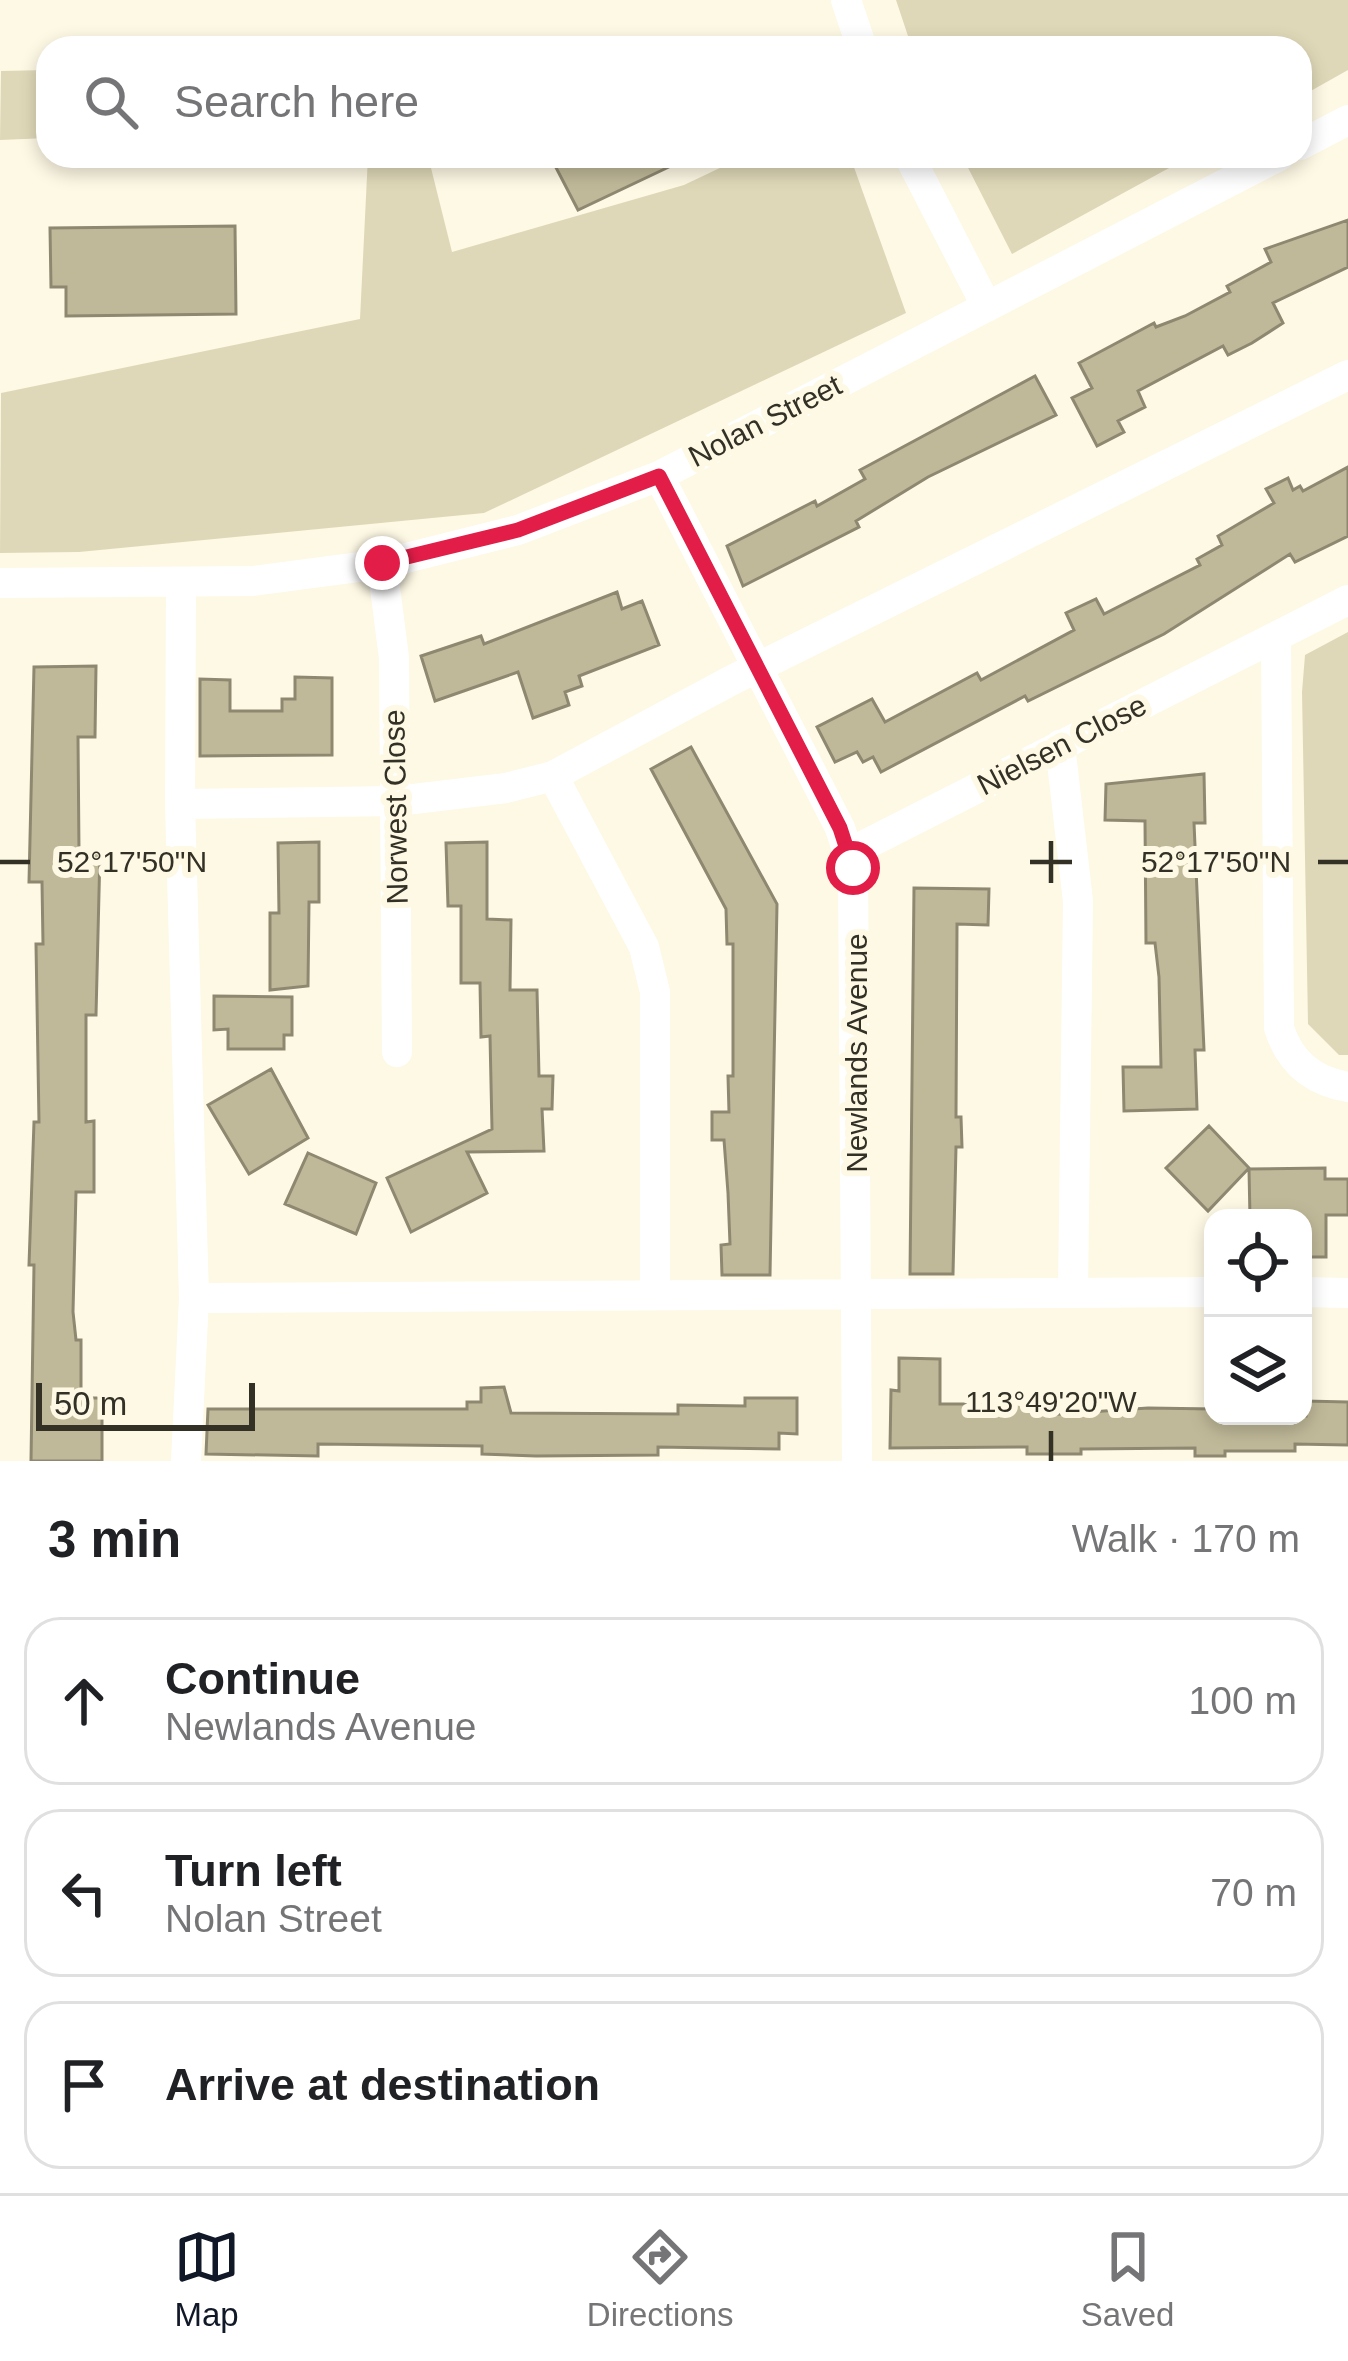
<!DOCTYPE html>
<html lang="en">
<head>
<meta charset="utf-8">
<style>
  body { margin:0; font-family:Helvetica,sans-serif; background:#f6f6f6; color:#202124 }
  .controls { position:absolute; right:36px; bottom:36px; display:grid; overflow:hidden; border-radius:24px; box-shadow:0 6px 18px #0003 }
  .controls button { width:108px; height:108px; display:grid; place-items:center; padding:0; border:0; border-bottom:3px solid #e0e0e0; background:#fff; color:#202124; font:60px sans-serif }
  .scale { position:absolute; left:36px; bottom:30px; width:219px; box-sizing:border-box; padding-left:12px; border:6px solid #333026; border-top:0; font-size:33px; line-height:42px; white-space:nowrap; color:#333026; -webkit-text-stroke:9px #fef9e5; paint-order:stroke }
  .stop { position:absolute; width:36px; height:36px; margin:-27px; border:9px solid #e11d48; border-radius:50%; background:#fff }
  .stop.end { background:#e11d48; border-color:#fff; box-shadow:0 3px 12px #0008 }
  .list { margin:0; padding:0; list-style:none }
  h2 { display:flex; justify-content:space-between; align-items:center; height:156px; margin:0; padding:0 48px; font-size:51px }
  h2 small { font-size:39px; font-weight:400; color:#757577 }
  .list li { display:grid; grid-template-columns:78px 1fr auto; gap:36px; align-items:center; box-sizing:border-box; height:168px; margin:0 24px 24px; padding:0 24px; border:3px solid #e0e0e0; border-radius:36px }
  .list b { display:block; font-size:45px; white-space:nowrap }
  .list p { margin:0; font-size:39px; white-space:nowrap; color:#757577 }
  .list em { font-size:39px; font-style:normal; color:#757577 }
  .icon { flex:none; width:66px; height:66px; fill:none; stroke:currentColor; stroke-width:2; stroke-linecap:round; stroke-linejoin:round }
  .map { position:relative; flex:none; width:1348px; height:1461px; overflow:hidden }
  .search { position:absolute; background:#fff; box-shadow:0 6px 18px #0003; left:36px; right:36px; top:36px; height:132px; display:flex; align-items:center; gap:30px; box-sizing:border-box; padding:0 42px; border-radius:36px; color:#757577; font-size:45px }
  .sheet { height:732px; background:#fff }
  nav { display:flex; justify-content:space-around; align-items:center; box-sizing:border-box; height:168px; border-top:3px solid #e0e0e0; background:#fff; font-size:33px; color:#757577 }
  nav a { display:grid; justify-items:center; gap:6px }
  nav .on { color:#111827 }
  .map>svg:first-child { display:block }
</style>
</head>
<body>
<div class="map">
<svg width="1348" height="1461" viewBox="0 0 1348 1461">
  <rect width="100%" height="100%" fill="#fef9e5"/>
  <path fill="#dfd8b8" d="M 896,0 L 1348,0 L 1348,70 L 1300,97 L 1300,48 L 912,48 Z
    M 48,70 L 48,138 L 0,140 L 1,71 Z
    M 368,156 L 428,156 L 452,252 L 684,185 L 745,156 L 850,156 L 906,313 L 484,513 L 79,552 L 0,553 L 1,393 L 360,319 Z
    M 962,156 L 1191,156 L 1012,254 Z
    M 1348,632 L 1348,1055 L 1339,1055 L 1308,1024 L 1302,692 L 1305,655 Z"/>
  <path fill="#c0b999" stroke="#8e8871" stroke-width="3" d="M 550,156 L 692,156 L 578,210 Z
    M 1348,220 L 1348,267 L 1273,303 L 1283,323 L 1252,343 L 1228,355 L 1223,346 L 1138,391 L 1145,407 L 1118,421 L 1124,432 L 1097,446 L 1072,398 L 1092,388 L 1079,363 L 1154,323 L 1156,327 L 1185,316 L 1230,292 L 1227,286 L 1271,262 L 1265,249 Z
    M 235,226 L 236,314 L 66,316 L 66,287 L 51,287 L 50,228 Z
    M 1035,376 L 1056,415 L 928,477 L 856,521 L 859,527 L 743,586 L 727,546 L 815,501 L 817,506 L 865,479 L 860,470 Z
    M 1348,467 L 1348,536 L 1295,562 L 1290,554 L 1164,634 L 1028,701 L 1025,696 L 881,772 L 873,757 L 863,762 L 857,752 L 835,762 L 817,727 L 872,699 L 885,722 L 977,673 L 981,680 L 1074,630 L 1066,613 L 1096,599 L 1104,614 L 1200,565 L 1197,559 L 1222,545 L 1218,536 L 1274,503 L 1266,489 L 1288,478 L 1293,490 L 1300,486 L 1303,491 Z
    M 617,592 L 622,609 L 642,601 L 659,645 L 579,676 L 582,686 L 565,692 L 569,705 L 533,718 L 518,672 L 435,701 L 421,656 L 481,636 L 484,644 Z
    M 96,666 L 95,737 L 78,737 L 79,852 L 100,852 L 96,1015 L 86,1015 L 86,1122 L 94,1121 L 94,1192 L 76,1192 L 73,1312 L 76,1340 L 81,1340 L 81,1398 L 102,1398 L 102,1461 L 31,1461 L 34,1265 L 29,1265 L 34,1122 L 39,1122 L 36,944 L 43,944 L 42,882 L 29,882 L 34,667 Z
    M 295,677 L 332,678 L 332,755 L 200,756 L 200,679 L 230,680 L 230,711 L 282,711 L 282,699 L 295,699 Z
    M 691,747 L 777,904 L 770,1275 L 722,1275 L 721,1245 L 730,1244 L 728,1193 L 724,1140 L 712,1140 L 712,1112 L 729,1112 L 728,1076 L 733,1076 L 733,944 L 727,944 L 726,909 L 651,769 Z
    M 1204,774 L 1205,823 L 1194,823 L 1204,1050 L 1195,1050 L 1197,1109 L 1124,1111 L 1123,1067 L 1161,1067 L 1159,977 L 1155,943 L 1146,943 L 1145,821 L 1105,820 L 1106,784 Z
    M 319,842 L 319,902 L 309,902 L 308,986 L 270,990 L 270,913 L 279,913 L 278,843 Z
    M 487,842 L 487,919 L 511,920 L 510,990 L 537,990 L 539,1076 L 553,1076 L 552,1109 L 542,1109 L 544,1151 L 467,1152 L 487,1193 L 411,1232 L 387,1178 L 492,1129 L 490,1036 L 481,1037 L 480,983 L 461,983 L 461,906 L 448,906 L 446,843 Z
    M 914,888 L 989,889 L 988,925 L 957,924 L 956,1117 L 961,1117 L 962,1147 L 956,1147 L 953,1274 L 910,1274 Z
    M 214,996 L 292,997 L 292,1035 L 284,1035 L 284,1049 L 228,1049 L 228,1029 L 214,1030 Z
    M 271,1069 L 308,1138 L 249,1174 L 208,1105 Z
    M 1209,1126 L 1249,1168 L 1208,1211 L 1166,1168 Z
    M 308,1153 L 376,1183 L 356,1234 L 285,1204 Z
    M 1325,1168 L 1325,1179 L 1348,1179 L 1348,1215 L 1326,1215 L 1326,1257 L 1303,1257 L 1303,1218 L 1250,1218 L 1249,1169 Z
    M 899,1358 L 940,1359 L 940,1404 L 1047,1404 L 1047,1415 L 1148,1408 L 1213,1409 L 1213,1416 L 1306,1416 L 1306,1401 L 1348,1402 L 1348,1445 L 1295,1444 L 1295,1451 L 1225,1451 L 1225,1456 L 1195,1456 L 1195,1448 L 1081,1449 L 1081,1454 L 1027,1454 L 1027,1447 L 890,1448 L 891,1390 L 899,1391 Z
    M 504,1387 L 511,1413 L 678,1414 L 678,1405 L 745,1406 L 745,1398 L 797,1398 L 797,1434 L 779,1433 L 779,1449 L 658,1447 L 658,1455 L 536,1456 L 482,1454 L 482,1446 L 318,1444 L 318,1456 L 206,1454 L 208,1409 L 467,1409 L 467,1402 L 481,1402 L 481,1388 Z"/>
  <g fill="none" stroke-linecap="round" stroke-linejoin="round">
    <path stroke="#fff" stroke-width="30" d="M 846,0 L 862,48
      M 1300,145 L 1348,120
      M 909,156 L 987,307
      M 659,476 L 840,828 L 853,868 L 857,1461
      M 382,564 L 394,658 L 397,1052
      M 0,583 L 253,581 L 382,564 L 518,530 L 659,476 L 1279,156
      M 181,583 L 180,804 L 194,1298 L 186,1461
      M 1276,639 L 1279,1028 C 1290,1062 1312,1081 1348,1087
      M 1060,745 L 1078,901 L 1073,1292
      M 553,776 L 644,947 L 655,992 L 655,1295
      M 180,804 L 397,801 L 506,788 L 553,776 L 734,679 L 1348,375
      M 849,853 L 1348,600
      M 1303,1292 L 1348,1293
      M 194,1298 L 1213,1292"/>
  </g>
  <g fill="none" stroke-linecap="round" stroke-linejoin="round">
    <path stroke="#e11d48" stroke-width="15" d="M 382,563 L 518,530 L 659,476 L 840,828 L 853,868"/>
  </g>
  <path fill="none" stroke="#333026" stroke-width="4.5" d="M 1051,841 L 1051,883M 0,862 L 30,862M 1030,862 L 1072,862M 1318,862 L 1348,862M 1051,1431 L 1051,1461"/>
  <g text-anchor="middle" stroke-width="12" stroke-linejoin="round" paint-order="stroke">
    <g font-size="30" fill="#333026" stroke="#fef9e5">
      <text transform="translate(765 421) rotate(-27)" y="10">Nolan Street</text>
      <text transform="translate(1062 745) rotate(-27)" y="10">Nielsen Close</text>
      <text transform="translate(396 807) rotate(-91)" y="10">Norwest Close</text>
      <text transform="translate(857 1053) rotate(-90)" y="10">Newlands Avenue</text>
    </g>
  </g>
  <g font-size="30" text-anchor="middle" fill="#333026" stroke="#fef9e5" stroke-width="12" stroke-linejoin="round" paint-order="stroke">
    <text x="132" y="872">52°17'50"N</text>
    <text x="1216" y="872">52°17'50"N</text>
    <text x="1051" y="1412">113°49'20"W</text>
  </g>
</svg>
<div class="controls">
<button><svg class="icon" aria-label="locate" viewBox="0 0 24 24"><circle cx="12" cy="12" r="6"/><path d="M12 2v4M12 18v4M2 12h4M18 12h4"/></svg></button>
<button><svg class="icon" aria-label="layers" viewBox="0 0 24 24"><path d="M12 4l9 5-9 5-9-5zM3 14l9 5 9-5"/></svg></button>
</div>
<div class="scale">50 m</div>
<div class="stop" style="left:853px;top:868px"></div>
<div class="stop end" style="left:382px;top:563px"></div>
<div class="search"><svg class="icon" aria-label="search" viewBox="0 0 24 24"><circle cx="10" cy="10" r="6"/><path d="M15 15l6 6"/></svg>Search here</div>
</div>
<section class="sheet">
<h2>3 min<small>Walk · 170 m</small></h2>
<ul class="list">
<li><svg class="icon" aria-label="ahead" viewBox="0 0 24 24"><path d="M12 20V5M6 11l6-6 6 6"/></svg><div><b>Continue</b><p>Newlands Avenue</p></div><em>100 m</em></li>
<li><svg class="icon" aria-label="left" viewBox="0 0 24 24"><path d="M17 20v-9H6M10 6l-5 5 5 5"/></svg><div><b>Turn left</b><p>Nolan Street</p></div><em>70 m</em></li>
<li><svg class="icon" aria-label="arrive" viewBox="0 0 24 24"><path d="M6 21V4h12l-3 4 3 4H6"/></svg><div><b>Arrive at destination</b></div></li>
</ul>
</section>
<nav>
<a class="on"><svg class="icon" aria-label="map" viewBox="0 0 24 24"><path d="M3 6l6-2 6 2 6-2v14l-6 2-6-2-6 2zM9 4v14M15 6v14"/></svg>Map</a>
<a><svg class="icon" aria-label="directions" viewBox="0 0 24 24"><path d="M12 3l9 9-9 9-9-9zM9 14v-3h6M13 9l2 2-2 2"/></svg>Directions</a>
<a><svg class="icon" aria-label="saved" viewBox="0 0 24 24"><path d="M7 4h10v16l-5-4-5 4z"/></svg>Saved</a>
</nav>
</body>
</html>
